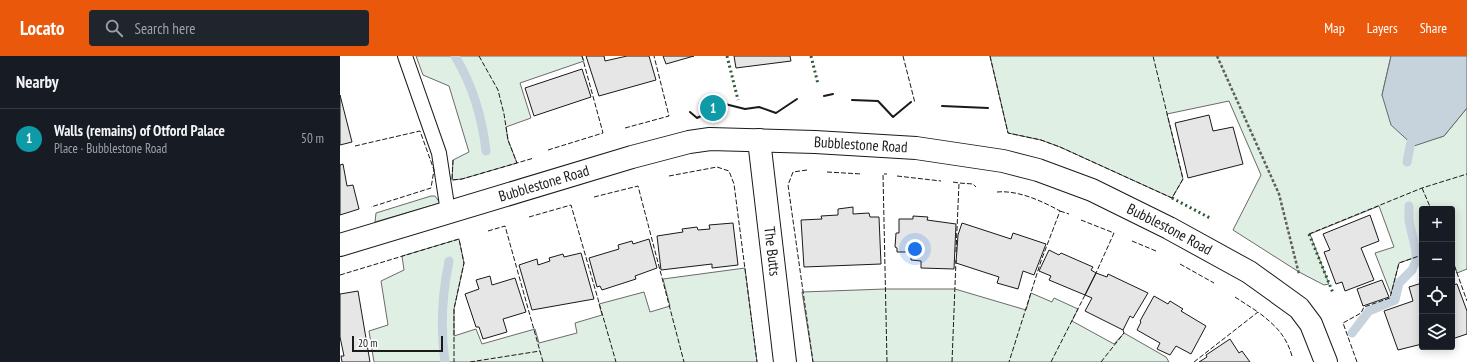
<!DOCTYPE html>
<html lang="en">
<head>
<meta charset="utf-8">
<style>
  body { margin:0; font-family:"PT Sans Narrow",sans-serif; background:#20242c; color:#f1f3f6 }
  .controls { position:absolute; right:12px; bottom:12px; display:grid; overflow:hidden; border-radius:4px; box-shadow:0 2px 10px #0003 }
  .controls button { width:36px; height:36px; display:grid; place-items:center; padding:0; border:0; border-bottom:1px solid #363941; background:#171b24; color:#f1f3f6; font:20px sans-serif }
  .scale { position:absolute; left:12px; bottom:10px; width:91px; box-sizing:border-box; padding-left:4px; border:2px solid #1a1a1a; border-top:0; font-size:11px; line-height:14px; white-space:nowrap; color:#1a1a1a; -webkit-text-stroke:3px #fff; paint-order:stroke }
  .you { position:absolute; left:575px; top:193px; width:14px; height:14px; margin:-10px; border:3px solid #fff; border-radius:50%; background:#1a73e8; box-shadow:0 0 0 6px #1a73e833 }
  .badge { display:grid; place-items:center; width:26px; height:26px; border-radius:50%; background:#ea580c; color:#fff; font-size:13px; font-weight:700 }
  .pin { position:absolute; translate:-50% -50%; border:2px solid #fff; box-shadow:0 1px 4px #0006 }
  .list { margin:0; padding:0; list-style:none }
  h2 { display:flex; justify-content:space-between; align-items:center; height:52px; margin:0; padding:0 16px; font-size:17px }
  h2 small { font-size:13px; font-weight:400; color:#9ea1a6 }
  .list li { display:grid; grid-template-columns:26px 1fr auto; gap:12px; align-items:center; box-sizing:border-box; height:60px; padding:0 16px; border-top:1px solid #363941 }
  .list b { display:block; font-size:15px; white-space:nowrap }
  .list p { margin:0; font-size:13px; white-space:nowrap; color:#9ea1a6 }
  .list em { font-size:13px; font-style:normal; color:#9ea1a6 }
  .icon { flex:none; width:22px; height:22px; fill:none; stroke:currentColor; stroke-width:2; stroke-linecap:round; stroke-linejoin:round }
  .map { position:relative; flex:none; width:1127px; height:306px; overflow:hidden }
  header { display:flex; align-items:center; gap:24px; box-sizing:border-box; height:56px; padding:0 20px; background:#ea580c; color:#fff }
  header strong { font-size:19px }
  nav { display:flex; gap:22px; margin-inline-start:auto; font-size:14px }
  .search { width:280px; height:36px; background:#20242c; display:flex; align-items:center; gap:10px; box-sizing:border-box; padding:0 14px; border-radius:4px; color:#9ea1a6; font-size:15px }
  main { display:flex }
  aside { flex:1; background:#171b24 }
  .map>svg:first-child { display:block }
</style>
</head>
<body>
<header>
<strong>Locato</strong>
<div class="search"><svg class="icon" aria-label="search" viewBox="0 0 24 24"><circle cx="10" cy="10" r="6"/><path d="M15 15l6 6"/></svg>Search here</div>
<nav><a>Map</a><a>Layers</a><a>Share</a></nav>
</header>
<main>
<aside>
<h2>Nearby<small></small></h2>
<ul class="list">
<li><span class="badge" style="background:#0f9aa8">1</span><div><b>Walls (remains) of Otford Palace</b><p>Place · Bubblestone Road</p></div><em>50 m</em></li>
</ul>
</aside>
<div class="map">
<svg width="1127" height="306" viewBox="0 0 1127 306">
  <rect width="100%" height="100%" fill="#fff"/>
  <path fill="#e0efe3" stroke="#6a6a6a" d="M 76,0 L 242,0 L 244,5 L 180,27 L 191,62 L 166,71 L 168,84 L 177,107 L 122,123 L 112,124 L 113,104 L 129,96 L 109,30 L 83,19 Z
    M 650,0 L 1051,0 L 1042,39 L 1074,89 L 1104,80 L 1127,52 L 1127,213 L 1117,217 L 1112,203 L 1112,153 L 1082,153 L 1082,199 L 1059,207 L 1051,238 L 1035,197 L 1054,191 L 1039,150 L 970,178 L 989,228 L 984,229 L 959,216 L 893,174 L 921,119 L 889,45 L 827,58 L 843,123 L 832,142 L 720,91 L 701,84 L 668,77 Z
    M 91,140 L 95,140 L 100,147 L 35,166 L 36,157 Z
    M 119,183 L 124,207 L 114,253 L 114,280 L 136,273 L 142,288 L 195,273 L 199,287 L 237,277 L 235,267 L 262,259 L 259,248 L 304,236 L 310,256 L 330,250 L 323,223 L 405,212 L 417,306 L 34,306 L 29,275 L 48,269 L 41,225 L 64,214 L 62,200 Z
    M 545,233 L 615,233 L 686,254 L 691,237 L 712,246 L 714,242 L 738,253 L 732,265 L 774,288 L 784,277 L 826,301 L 829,306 L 473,306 L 462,236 Z"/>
  <path fill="#c6d2dc" stroke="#6a6a6a" d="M 1051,0 L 1127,0 L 1127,52 L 1104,80 L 1074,90 L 1051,69 L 1042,39 Z"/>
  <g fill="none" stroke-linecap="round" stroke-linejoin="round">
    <path stroke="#c6d2dc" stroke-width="9" d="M 115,0 C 133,30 142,60 146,95
      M 1067,106 L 1071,86
      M 1012,277 L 1029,255 L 1055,244 L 1059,227 L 1072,214 L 1076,205 L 1076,195 L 1069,165 L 1069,150
      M 105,306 C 100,272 102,239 109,205"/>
  </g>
  <path fill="#e6e6e6" stroke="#1a1a1a" d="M 246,0 L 264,0 L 265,5 L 287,0 L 309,0 L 316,24 L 259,40 Z
    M 323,0 L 354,0 L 326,8 Z
    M 394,0 L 450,0 L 451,5 L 396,12 Z
    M 242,13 L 251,41 L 194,60 L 185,32 Z
    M 0,39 L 12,86 L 0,89 Z
    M 869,59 L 873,75 L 893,71 L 903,108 L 848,122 L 835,67 Z
    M 3,108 L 7,130 L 13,129 L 19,153 L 0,159 L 0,109 Z
    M 513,151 L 513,158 L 529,157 L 530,161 L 539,161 L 541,208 L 464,211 L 461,164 L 482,163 L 481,160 L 498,159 L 498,153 Z
    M 1030,159 L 1039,185 L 1021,192 L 1034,224 L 1005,235 L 1002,226 L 996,228 L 984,196 L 990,194 L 983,178 Z
    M 573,160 L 588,161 L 587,164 L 616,168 L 614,213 L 581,212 L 581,205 L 571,204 L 571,196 L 557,196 L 557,192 L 555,191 L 556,177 L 559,177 L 559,163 L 573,163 Z
    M 393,167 L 398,209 L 372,212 L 372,208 L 321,214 L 317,180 L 343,176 L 342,173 L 357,171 L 358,174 L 370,173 L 369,169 Z
    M 622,167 L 671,183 L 673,177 L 706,188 L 694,219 L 683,215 L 678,233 L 657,227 L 659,221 L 616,207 L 618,179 Z
    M 309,183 L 317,212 L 295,220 L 296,223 L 262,234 L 260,230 L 257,231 L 249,202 L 279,193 L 278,189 L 292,185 L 293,188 Z
    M 709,194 L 719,199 L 721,197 L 753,211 L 751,214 L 756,217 L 745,239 L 709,224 L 711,220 L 699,215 Z
    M 241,197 L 254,243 L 192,254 L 179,209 L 197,203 L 198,209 L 210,205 L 209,202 L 223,198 L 224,201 Z
    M 756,217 L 767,221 L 768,218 L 808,237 L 793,262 L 790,260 L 783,274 L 745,255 L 752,242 L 745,239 Z
    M 150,220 L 152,229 L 175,222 L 186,256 L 163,263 L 167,276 L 143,283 L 139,271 L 136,271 L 125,238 L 139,233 L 136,224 Z
    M 1042,224 L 1049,241 L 1023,250 L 1017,233 Z
    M 1082,227 L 1082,288 L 1058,294 L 1044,255 L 1073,245 L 1069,231 Z
    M 1117,228 L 1127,255 L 1127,278 L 1112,283 L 1112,229 Z
    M 18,235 L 30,306 L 2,306 L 1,300 L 4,300 L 0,281 L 0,238 Z
    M 814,240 L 828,248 L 830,245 L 843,253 L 841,255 L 866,270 L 851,298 L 836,290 L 830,299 L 817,293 L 820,287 L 797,274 L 801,266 L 800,265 Z
    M 890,283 L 899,297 L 902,295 L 910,306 L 859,306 L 867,301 L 866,299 Z"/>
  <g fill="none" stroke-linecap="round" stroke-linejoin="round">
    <g stroke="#1a1a1a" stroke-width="16">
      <path id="lane" d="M 65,0 L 99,97 L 108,156"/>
    </g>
    <g stroke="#1a1a1a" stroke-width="24">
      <g id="street">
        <path id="s1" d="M 419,84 L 445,306"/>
        <path id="s2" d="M 0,189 L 292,101 L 349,86 L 370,83 L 475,86 L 576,92 L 663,105 L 698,114 L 752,134 L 829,172 L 909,216 L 959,252 L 971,268 L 986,306"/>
      </g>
    </g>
    <path stroke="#5f5f5f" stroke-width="2.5" stroke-dasharray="3 2" stroke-linecap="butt" d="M 877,0 L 939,138 L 959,218"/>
    <use href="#lane" stroke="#fff" stroke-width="14"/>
    <use href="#street" stroke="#fff" stroke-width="22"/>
    <path stroke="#2b5a34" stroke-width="3" stroke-dasharray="2 3" stroke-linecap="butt" d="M 387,0 L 398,44
      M 471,0 L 478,28
      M 832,142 L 870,162
      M 969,178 L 993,237"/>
    <path stroke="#1a1a1a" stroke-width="1" stroke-dasharray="5 2" stroke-linecap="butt" d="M 139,0 L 158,34 L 164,58 L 168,84 L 177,107
      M 563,0 L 575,47
      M 650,0 L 668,77 L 701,84 L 720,91 L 832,142 L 843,123 L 813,0
      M 285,72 L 329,60 L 314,0
      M 15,90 L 80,75 L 94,114 L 91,132 L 31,151
      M 208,94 L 263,77 L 242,0
      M 113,104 L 112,124 L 122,123 L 194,102
      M 467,114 L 453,116 L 448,129 L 473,306
      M 487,116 L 522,118
      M 329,120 L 377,111 L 389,115 L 394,128 L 417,306
      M 557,120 L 601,125
      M 613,126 L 619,127
      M 1082,132 L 1091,153
      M 657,136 C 678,134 702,145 720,155 L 701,205 L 669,306
      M 254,141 L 298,130 L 344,306
      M 720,155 L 729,158
      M 189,161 L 231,149 L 276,306
      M 741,164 L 774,177 L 756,217
      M 148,175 L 165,170 L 203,306
      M 969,178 L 1082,132 L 1127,118
      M 792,185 L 816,195
      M 616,196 L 619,127 L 633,128 L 636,131
      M 1112,203 L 1127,245
      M 840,208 L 874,227
      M 0,219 L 119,183 L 124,207 L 114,253 L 114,306
      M 895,241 L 918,256
      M 130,306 L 200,295
      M 547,306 L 543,118 L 547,118
      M 612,306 L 616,204
      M 711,306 L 745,239
      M 761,306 L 784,277 L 783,274
      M 854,306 L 918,256 C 935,269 946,279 952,300
      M 1017,306 L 1003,267 L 1021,257 L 1024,251 L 1050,242 L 1059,207 L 1082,199"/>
    <path stroke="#1a1a1a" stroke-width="2" d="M 484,40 L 493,38
      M 512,44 L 538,45 L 553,61 L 571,46
      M 602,50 L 648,52
      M 350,56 L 357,62 L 385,48 L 405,53 L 419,51 L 436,57 L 457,43"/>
  </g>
  <g text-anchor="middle" stroke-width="3" stroke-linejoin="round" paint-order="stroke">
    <g font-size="15" fill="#1a1a1a" stroke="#fff">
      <text dy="5" stroke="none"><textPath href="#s2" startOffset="536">Bubblestone Road</textPath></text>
      <text dy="5" stroke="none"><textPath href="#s2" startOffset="213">Bubblestone Road</textPath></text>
      <text dy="5" stroke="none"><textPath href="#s2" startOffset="860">Bubblestone Road</textPath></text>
      <text dy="5" stroke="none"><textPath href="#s1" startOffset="112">The Butts</textPath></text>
    </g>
  </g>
</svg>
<div class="controls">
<button>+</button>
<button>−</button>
<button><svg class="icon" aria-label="locate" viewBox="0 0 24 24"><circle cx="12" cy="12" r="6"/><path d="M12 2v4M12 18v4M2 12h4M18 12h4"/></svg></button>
<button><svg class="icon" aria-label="layers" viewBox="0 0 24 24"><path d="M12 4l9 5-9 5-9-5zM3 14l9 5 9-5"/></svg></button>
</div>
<div class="scale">20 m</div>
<div class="you"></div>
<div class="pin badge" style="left:373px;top:52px;background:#0f9aa8">1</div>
</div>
</main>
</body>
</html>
